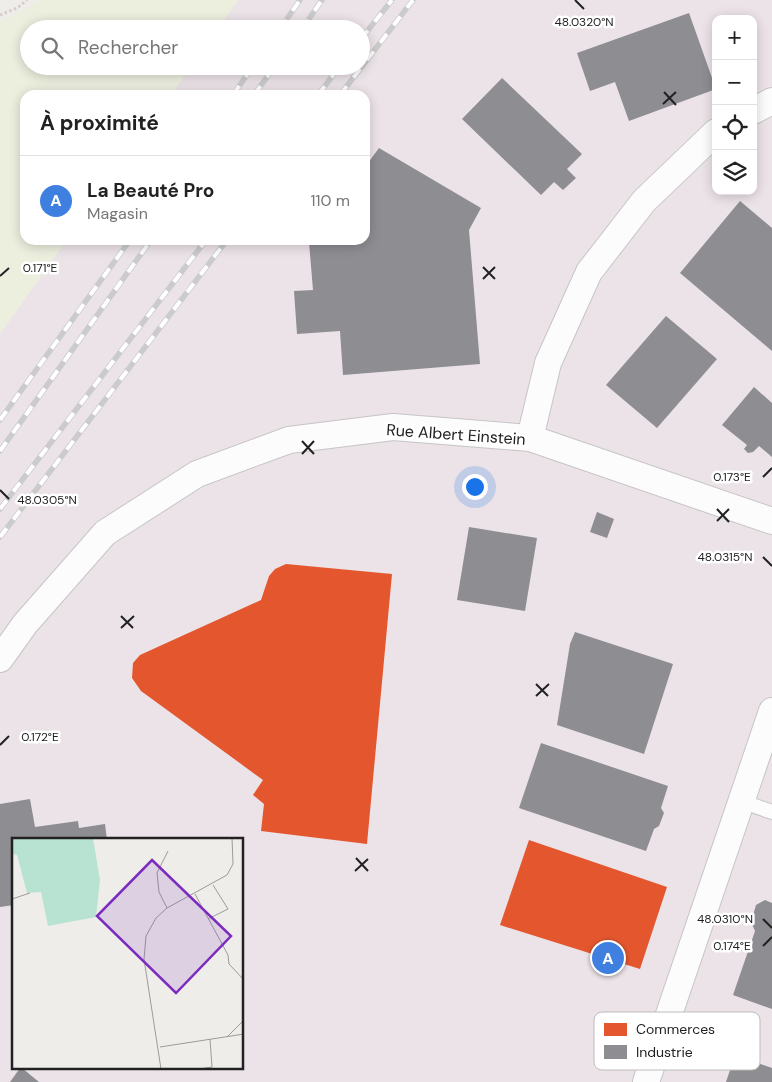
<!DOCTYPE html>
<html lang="fr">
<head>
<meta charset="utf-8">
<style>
  body { margin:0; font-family:"DM Sans",sans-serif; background:#f6f6f6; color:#222 }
  .controls { position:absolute; right:15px; top:15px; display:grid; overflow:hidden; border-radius:10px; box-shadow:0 2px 12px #0003 }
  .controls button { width:45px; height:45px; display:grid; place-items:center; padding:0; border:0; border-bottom:1px solid #e0e0e0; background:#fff; color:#222; font:25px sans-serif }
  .you { position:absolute; left:474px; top:486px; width:18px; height:18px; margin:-12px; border:4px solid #fff; border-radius:50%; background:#1a73e8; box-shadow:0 0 0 8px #1a73e833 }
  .badge { display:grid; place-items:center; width:32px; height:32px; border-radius:50%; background:#0b8043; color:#fff; font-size:16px; font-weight:700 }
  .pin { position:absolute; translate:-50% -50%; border:2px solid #fff; box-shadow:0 1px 5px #0006 }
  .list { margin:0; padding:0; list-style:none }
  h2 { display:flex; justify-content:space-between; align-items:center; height:65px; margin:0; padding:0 20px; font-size:21px }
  h2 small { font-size:16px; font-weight:400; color:#767676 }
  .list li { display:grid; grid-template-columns:32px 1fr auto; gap:15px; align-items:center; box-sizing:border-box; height:90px; padding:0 20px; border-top:1px solid #e0e0e0 }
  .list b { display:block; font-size:19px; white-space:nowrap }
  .list p { margin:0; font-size:16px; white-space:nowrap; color:#767676 }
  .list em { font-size:16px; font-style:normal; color:#767676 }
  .icon { flex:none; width:28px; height:28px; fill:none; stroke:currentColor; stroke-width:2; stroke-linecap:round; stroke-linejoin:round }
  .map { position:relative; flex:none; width:772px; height:1082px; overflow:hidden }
  .search { position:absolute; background:#fff; box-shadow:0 2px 12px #0003; left:20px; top:20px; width:350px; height:55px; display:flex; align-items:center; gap:12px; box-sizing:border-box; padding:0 18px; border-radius:28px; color:#767676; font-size:19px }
  .panel { position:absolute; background:#fff; box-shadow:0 2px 12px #0003; left:20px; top:90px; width:350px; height:155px; border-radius:15px }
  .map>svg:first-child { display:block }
</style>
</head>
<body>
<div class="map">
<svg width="772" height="1082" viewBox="0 0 772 1082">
  <rect width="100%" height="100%" fill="#efedea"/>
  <path fill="#ece3e8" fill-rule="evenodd" d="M 238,0 L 772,0 L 772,1082 L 0,1082 L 0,334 L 67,240 L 365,240 L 365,95 L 171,95 L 191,66 L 361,66 L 361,29 L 218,29 ZM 716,19 L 753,19 L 753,191 L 716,191 ZM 14,840 L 242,840 L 242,1068 L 14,1068 Z"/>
  <path fill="#eceede" d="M 42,0 L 238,0 L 218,29 L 29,29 L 29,66 L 191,66 L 171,95 L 25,95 L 25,240 L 67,240 L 0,334 L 0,22 Z"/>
  <path fill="#e4572e" d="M 286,564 L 392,574 L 367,844 L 261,831 L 264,804 L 253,795 L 263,780 L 141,691 L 132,678 L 133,663 L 140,655 L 261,600 L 269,576 L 275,569 Z
    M 529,840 L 667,887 L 640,969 L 500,925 Z"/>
  <path fill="#8d8d92" d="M 689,13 L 716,89 L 629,121 L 615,82 L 590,91 L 577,53 Z
    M 502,78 L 582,154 L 567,169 L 576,178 L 563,190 L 554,182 L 541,195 L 462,119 Z
    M 379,148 L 481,208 L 469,230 L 480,364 L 343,375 L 340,331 L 297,334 L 294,291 L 313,290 L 309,242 L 310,240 L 365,240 L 365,167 Z
    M 740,201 L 772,228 L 772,351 L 680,273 Z
    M 666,316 L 717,359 L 657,428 L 606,385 Z
    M 754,387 L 772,403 L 772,457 L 759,446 L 753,452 L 748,453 L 744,449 L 747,445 L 722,425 Z
    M 597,512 L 614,519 L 607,538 L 590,532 Z
    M 469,527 L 537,538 L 525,611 L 457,600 Z
    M 575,632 L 673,664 L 644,754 L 557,725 L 570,644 Z
    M 541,743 L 668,786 L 661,808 L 664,813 L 659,826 L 654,829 L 646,851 L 519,808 Z
    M 30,799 L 35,827 L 78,821 L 79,828 L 105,824 L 107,840 L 14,840 L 14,905 L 0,907 L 0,804 Z
    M 765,900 L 772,903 L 772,1009 L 733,995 L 755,931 L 751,922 L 756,905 Z
    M 735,1055 L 772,1068 L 772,1082 L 726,1082 Z
    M 20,1068 L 22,1068 L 39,1082 L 10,1082 Z"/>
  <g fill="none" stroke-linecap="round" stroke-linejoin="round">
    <g stroke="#c6c5c4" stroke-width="16">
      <path id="lane" d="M 741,801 L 772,812"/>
    </g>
    <g stroke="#c6c5c4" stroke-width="28">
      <path id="street" d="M 753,111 L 772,101
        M 530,438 L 548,363 L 589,272 L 644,201 L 716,132
        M 0,659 L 25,624 L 105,533 L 197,474 L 289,440 L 393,427 L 530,438 L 772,521
        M 646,1082 L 772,711"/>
    </g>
    <path stroke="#d7ccca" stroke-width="3" stroke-dasharray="2.5 2.5" stroke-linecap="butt" d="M 0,15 L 17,8 L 27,0"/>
    <use href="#lane" stroke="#fdfcfc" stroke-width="14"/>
    <use href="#street" stroke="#fdfcfc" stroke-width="26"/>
    <g stroke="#cbcbcb" stroke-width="5.5">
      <path id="rail" d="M 280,29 L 300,0
        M 302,29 L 322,0
        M 361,39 L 392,0
        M 233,95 L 253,66
        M 254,95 L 275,66
        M 318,95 L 340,66
        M 340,95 L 413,0
        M 0,420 L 130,240
        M 0,451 L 151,240
        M 0,509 L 206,240
        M 0,537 L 227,240"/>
    </g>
    <use href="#rail" stroke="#fff" stroke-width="4" stroke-dasharray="11" stroke-linecap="butt"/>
  </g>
  <path fill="none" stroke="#212121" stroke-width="2" d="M 575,0 L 584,9M 664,92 L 676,105M 663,104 L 676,92M 483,267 L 495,279M 0,276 L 9,268M 483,279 L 495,267M 302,441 L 314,454M 302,454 L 314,441M 763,477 L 772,468M 0,490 L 9,499M 717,509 L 729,522M 717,521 L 729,509M 763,557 L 772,566M 121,616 L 133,628M 121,628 L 134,616M 536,684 L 548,696M 536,696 L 549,684M 0,745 L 9,736M 356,858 L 368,871M 355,871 L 368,859M 763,919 L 772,928M 763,946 L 772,937"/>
  <g text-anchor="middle" stroke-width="5" stroke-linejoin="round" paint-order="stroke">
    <g font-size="16" fill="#212121" stroke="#fff">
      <text transform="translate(456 434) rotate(4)" y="6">Rue Albert Einstein</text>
    </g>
  </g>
  <g transform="translate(12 838)">
    <rect width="231" height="231" fill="#efedea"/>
    <path d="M 0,0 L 81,0 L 88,42 L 84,79 L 36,88 L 29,54 L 15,55 L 5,17 L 0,16 Z" fill="#b8e3d3"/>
    <path fill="none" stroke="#9d9b9a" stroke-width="1" d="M 183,56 L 216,117 L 217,126 L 232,142M 0,61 L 18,55M 155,70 L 147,54 L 145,35 L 156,13M 196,81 L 216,71 L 201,47M 215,199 L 232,182M 148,209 L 232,196M 149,231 L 132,121 L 134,98 L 144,80 L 155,70 L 215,37 L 221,26 L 220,0M 187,231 L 200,229 L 198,201"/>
    <path fill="#7b2cbf" fill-opacity="0.15" stroke="#7b2cbf" stroke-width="2.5" d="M 140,22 L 219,98 L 164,155 L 85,78 Z"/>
    <rect width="231" height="231" fill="none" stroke="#212121" stroke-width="2.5"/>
  </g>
  <rect x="594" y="1012" width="166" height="58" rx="8" fill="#fff" stroke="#bcbcbc" stroke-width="1"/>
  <rect x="604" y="1023" width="23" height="13" fill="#e4572e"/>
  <rect x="604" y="1045" width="23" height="14" fill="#8d8d92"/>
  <g font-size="14" fill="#212121">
    <text x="636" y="1034">Commerces</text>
    <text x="636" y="1057">Industrie</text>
  </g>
  <g font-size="12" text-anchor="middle" fill="#212121" stroke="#fff" stroke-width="5" stroke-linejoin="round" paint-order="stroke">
    <text x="584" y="26">48.0320°N</text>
    <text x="40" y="272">0.171°E</text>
    <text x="732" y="481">0.173°E</text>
    <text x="47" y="504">48.0305°N</text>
    <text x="725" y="561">48.0315°N</text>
    <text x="40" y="741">0.172°E</text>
    <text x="725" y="923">48.0310°N</text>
    <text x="732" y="950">0.174°E</text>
  </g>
</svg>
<div class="controls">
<button>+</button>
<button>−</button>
<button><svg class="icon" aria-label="locate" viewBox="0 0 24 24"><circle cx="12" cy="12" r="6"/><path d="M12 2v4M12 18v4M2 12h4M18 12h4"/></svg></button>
<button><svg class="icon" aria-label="layers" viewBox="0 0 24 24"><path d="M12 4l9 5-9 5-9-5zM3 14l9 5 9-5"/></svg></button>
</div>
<div class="you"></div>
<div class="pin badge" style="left:608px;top:958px;background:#3f7fe0">A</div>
<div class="search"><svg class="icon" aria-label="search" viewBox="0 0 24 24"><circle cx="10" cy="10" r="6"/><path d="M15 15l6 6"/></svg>Rechercher</div>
<section class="panel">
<h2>À proximité<small></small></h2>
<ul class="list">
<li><span class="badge" style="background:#3f7fe0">A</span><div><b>La Beauté Pro</b><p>Magasin</p></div><em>110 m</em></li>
</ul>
</section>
</div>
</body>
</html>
